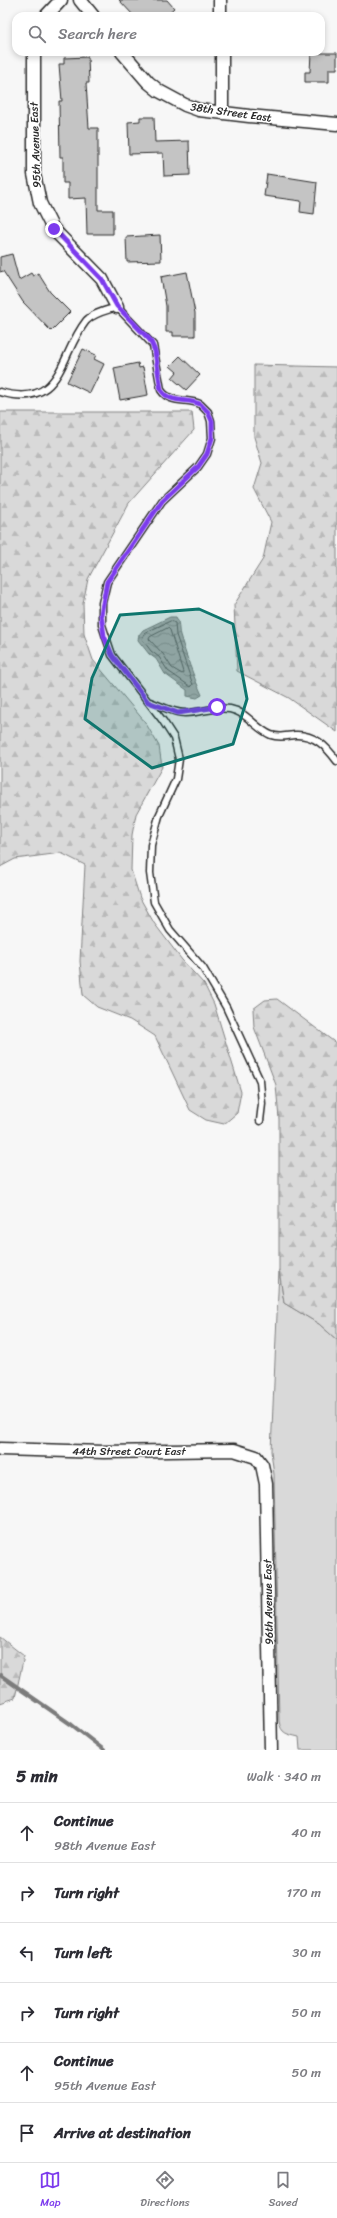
<!DOCTYPE html>
<html lang="en">
<head>
<meta charset="utf-8">
<style>
  body { margin:0; font-family:Sriracha,sans-serif; background:#f7f7f7; color:#2b2b33 }
  .stop { position:absolute; width:12px; height:12px; margin:-9px; border:3px solid #7c3aed; border-radius:50%; background:#fff }
  .stop.end { background:#7c3aed; border-color:#fff; box-shadow:0 1px 4px #0008 }
  .list { margin:0; padding:0; list-style:none }
  h2 { display:flex; justify-content:space-between; align-items:center; height:52px; margin:0; padding:0 16px; font-size:17px }
  h2 small { font-size:13px; font-weight:400; color:#7c7c81 }
  .list li { display:grid; grid-template-columns:26px 1fr auto; gap:12px; align-items:center; box-sizing:border-box; height:60px; padding:0 16px; border-top:1px solid #e1e1e2 }
  .list b { display:block; font-size:15px; white-space:nowrap }
  .list p { margin:0; font-size:13px; white-space:nowrap; color:#7c7c81 }
  .list em { font-size:13px; font-style:normal; color:#7c7c81 }
  .icon { flex:none; width:22px; height:22px; fill:none; stroke:currentColor; stroke-width:2; stroke-linecap:round; stroke-linejoin:round }
  .map { position:relative; flex:none; width:337px; height:1750px; overflow:hidden }
  .search { position:absolute; background:#fff; box-shadow:0 2px 6px #0003; left:12px; right:12px; top:12px; height:44px; display:flex; align-items:center; gap:10px; box-sizing:border-box; padding:0 14px; border-radius:12px; color:#7c7c81; font-size:15px }
  .sheet { height:412px; background:#fff }
  nav { display:flex; justify-content:space-around; align-items:center; box-sizing:border-box; height:56px; border-top:1px solid #e1e1e2; background:#fff; font-size:11px; color:#7c7c81 }
  nav a { display:grid; justify-items:center; gap:2px }
  nav .on { color:#7c3aed }
  .map>svg:first-child { display:block }
</style>
</head>
<body>
<div class="map">
<svg width="337" height="1750" viewBox="0 0 337 1750">
  <defs>
    <pattern id="forest-firs" width="22" height="20" patternUnits="userSpaceOnUse"><rect width="22" height="20" fill="#d9d9d9"/><path d="M5 1l3.5 6h-7zM16 11l3.5 6h-7z" fill="#bababa"/></pattern>
    <pattern id="water-waves" width="16" height="10" patternUnits="userSpaceOnUse"><rect width="16" height="10" fill="#b0b0b0"/><path d="M0 5q4-4 8 0t8 0" fill="none" stroke="#8f8f8f"/></pattern>
  </defs>
  <rect width="100%" height="100%" fill="#f7f7f7"/>
  <filter id="ink" filterUnits="userSpaceOnUse"><feTurbulence type="fractalNoise" baseFrequency=".025" numOctaves="2"/><feDisplacementMap in="SourceGraphic" scale="8" xChannelSelector="R" yChannelSelector="G"/><feConvolveMatrix kernelMatrix="1 2 1 2 8 2 1 2 1" color-interpolation-filters="sRGB"/></filter>
  <g filter="url(#ink)">
    <path fill="#d9d9d9" stroke="#828282" d="M 279,1270 L 284,1303 L 319,1324 L 337,1340 L 337,1750 L 300,1750 L 299,1737 C 287,1734 281,1734 279,1721 L 274,1475 L 271,1451 Z"/>
    <path fill="url(#forest-firs)" stroke="#828282" d="M 254,365 L 337,367 L 337,732 L 289,698 L 237,671 L 234,605 L 263,559 L 271,522 L 254,489 L 262,463 L 254,437 Z
      M 0,412 L 192,412 L 194,430 L 129,503 L 88,579 L 83,603 L 84,634 L 93,660 L 145,722 L 159,746 L 162,767 L 136,814 L 132,835 L 131,870 L 140,898 L 154,923 L 182,960 L 204,984 L 214,1004 L 241,1092 L 237,1113 L 224,1124 L 206,1120 L 190,1110 L 155,1036 L 130,1020 L 97,1007 L 83,995 L 80,961 L 85,865 L 61,853 L 15,859 L 0,867 Z
      M 277,999 L 337,1044 L 337,1340 L 319,1324 L 284,1303 L 279,1270 L 279,1119 L 276,1085 L 254,1027 L 253,1009 L 265,1000 Z
      M 0,1637 L 24,1656 L 15,1698 L 0,1703 Z"/>
    <path fill="url(#water-waves)" stroke="#7b7b7b" d="M 170,617 L 176,617 C 180,623 178,628 180,635 C 186,655 193,676 202,695 L 197,698 L 187,696 L 187,690 L 165,674 L 156,659 L 149,654 L 138,640 L 139,635 L 143,630 Z"/>
    <g fill="none" stroke-linecap="round" stroke-linejoin="round">
      <path stroke="#606060" stroke-width="1" d="M 171,621 L 175,623 L 176,635 L 193,685 L 191,687 L 168,671 L 159,657 L 151,651 L 142,639 L 145,633 Z
        M 168,628 L 170,630 L 183,672 L 182,674 L 172,668 L 163,654 L 149,639 L 150,637 Z"/>
      <path stroke="#7b7b7b" stroke-width="4" d="M 0,1675 L 72,1725 L 104,1750"/>
    </g>
    <path fill="#c4c4c4" stroke="#2b2b2b" d="M 119,0 L 167,0 L 174,8 L 165,16 L 134,16 Z
      M 311,53 L 337,53 L 337,69 L 329,69 L 329,82 L 305,82 L 305,72 L 310,72 Z
      M 88,57 L 89,83 L 86,83 L 89,128 L 98,128 L 98,210 L 113,210 L 113,234 L 87,234 L 86,198 L 68,199 L 68,183 L 63,183 L 63,157 L 60,157 L 59,101 L 62,101 L 59,64 L 64,64 L 64,58 Z
      M 140,117 L 154,117 L 155,142 L 189,141 L 190,175 L 164,176 L 163,153 L 129,154 L 128,122 L 140,121 Z
      M 267,174 L 317,182 L 314,214 L 300,212 L 301,201 L 264,196 Z
      M 160,235 L 161,261 L 127,262 L 126,237 Z
      M 12,254 L 19,280 L 31,273 L 33,276 L 38,273 L 50,292 L 70,312 L 51,331 L 23,302 L 3,271 L 0,272 L 0,257 Z
      M 187,272 L 195,313 L 195,336 L 173,336 L 173,332 L 166,332 L 166,306 L 161,277 Z
      M 83,349 L 96,355 L 94,359 L 104,364 L 90,393 L 67,382 Z
      M 180,356 L 200,375 L 186,390 L 172,378 L 177,372 L 170,366 Z
      M 138,363 L 139,368 L 143,367 L 148,395 L 120,400 L 114,368 Z"/>
    <g fill="none" stroke-linecap="round" stroke-linejoin="round">
      <g stroke="#2b2b2b" stroke-width="9">
        <path id="service" d="M 0,392 C 63,410 59,355 86,321 C 93,313 108,310 117,307 L 153,345 L 161,390 C 170,404 187,398 200,404 L 208,412 L 211,421 L 212,438 L 207,454 L 198,467 L 162,501 L 107,582 L 102,603 L 102,625 L 112,655 L 163,721 L 174,738 L 179,759 L 176,779 L 159,816 L 151,845 L 150,873 L 154,902 L 170,930 L 203,968 L 226,1007 L 260,1081 L 262,1104 L 260,1121
          M 150,702 C 161,706 173,713 185,713 C 201,713 214,706 230,709 C 247,712 256,729 271,735 C 279,738 287,736 295,735 C 314,734 326,746 337,761"/>
      </g>
      <g stroke="#2b2b2b" stroke-width="15">
        <path id="minor" d="M 80,0 L 93,16
          M 220,0 L 220,16
          M 46,16 L 61,0
          M 34,52 L 34,174 L 40,203 L 53,229 L 102,279 L 117,307
          M 122,52 L 148,82 L 159,91 L 185,105 L 199,110 L 249,116 L 337,124
          M 222,52 L 222,112
          M 0,1449 L 104,1452 L 234,1450 L 256,1457 L 262,1465 L 266,1484 L 271,1750"/>
      </g>
      <use href="#service" stroke="#fff" stroke-width="6"/>
      <use href="#minor" stroke="#fff" stroke-width="12"/>
    </g>
  </g>
  <g fill="none" stroke-linecap="round" stroke-linejoin="round" filter="url(#ink)">
    <path stroke="#7c3aed" stroke-width="5" d="M 54,229 L 102,279 L 117,306 L 150,340 L 155,351 L 161,390 C 170,404 187,398 200,404 L 208,412 L 212,421 L 212,438 L 207,454 L 198,467 L 162,501 L 107,582 L 101,614 L 104,636 L 112,655 L 148,702 L 178,713 L 217,707"/>
  </g>
  <path fill="#0f766e" fill-opacity="0.2" stroke="#0f766e" stroke-width="3" stroke-linejoin="round" d="M 199,609 L 233,624 L 247,699 L 233,744 L 152,768 L 85,719 L 92,678 L 120,615 Z"/>
  <g text-anchor="middle" stroke-width="3" stroke-linejoin="round" paint-order="stroke">
    <g font-size="11" fill="#2b2b2b" stroke="#fff">
      <text transform="translate(231 112) rotate(8)" y="4">38th Street East</text>
      <text transform="translate(35 145) rotate(-92)" y="4">95th Avenue East</text>
      <text x="129" y="1455">44th Street Court East</text>
      <text transform="translate(268 1602) rotate(-91)" y="4">96th Avenue East</text>
    </g>
  </g>
</svg>
<div class="stop" style="left:217px;top:707px"></div>
<div class="stop end" style="left:54px;top:229px"></div>
<div class="search"><svg class="icon" aria-label="search" viewBox="0 0 24 24"><circle cx="10" cy="10" r="6"/><path d="M15 15l6 6"/></svg>Search here</div>
</div>
<section class="sheet">
<h2>5 min<small>Walk · 340 m</small></h2>
<ul class="list">
<li><svg class="icon" aria-label="ahead" viewBox="0 0 24 24"><path d="M12 20V5M6 11l6-6 6 6"/></svg><div><b>Continue</b><p>98th Avenue East</p></div><em>40 m</em></li>
<li><svg class="icon" aria-label="right" viewBox="0 0 24 24"><path d="M7 20v-9h11M14 6l5 5-5 5"/></svg><div><b>Turn right</b></div><em>170 m</em></li>
<li><svg class="icon" aria-label="left" viewBox="0 0 24 24"><path d="M17 20v-9H6M10 6l-5 5 5 5"/></svg><div><b>Turn left</b></div><em>30 m</em></li>
<li><svg class="icon" aria-label="right" viewBox="0 0 24 24"><path d="M7 20v-9h11M14 6l5 5-5 5"/></svg><div><b>Turn right</b></div><em>50 m</em></li>
<li><svg class="icon" aria-label="ahead" viewBox="0 0 24 24"><path d="M12 20V5M6 11l6-6 6 6"/></svg><div><b>Continue</b><p>95th Avenue East</p></div><em>50 m</em></li>
<li><svg class="icon" aria-label="arrive" viewBox="0 0 24 24"><path d="M6 21V4h12l-3 4 3 4H6"/></svg><div><b>Arrive at destination</b></div></li>
</ul>
</section>
<nav>
<a class="on"><svg class="icon" aria-label="map" viewBox="0 0 24 24"><path d="M3 6l6-2 6 2 6-2v14l-6 2-6-2-6 2zM9 4v14M15 6v14"/></svg>Map</a>
<a><svg class="icon" aria-label="directions" viewBox="0 0 24 24"><path d="M12 3l9 9-9 9-9-9zM9 14v-3h6M13 9l2 2-2 2"/></svg>Directions</a>
<a><svg class="icon" aria-label="saved" viewBox="0 0 24 24"><path d="M7 4h10v16l-5-4-5 4z"/></svg>Saved</a>
</nav>
</body>
</html>
